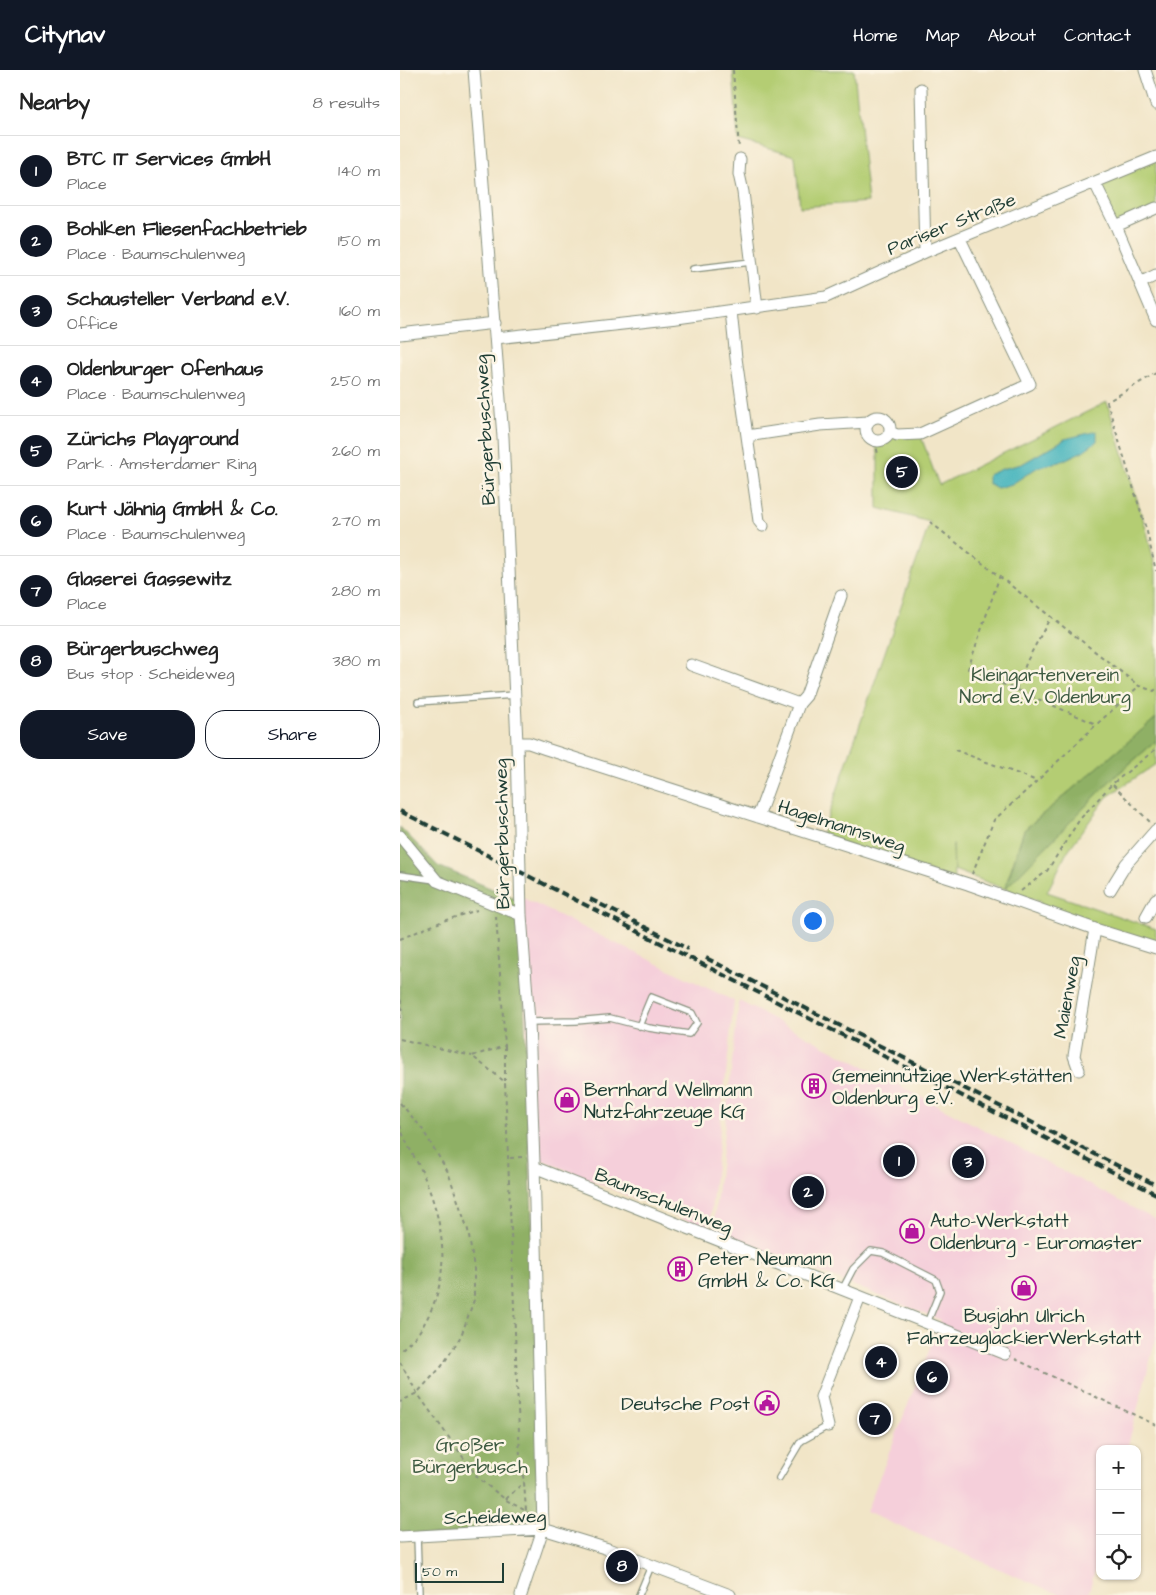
<!DOCTYPE html>
<html lang="en">
<head>
<meta charset="utf-8">
<style>
  body { margin:0; font-family:"Architects Daughter",sans-serif; background:#f2f2f2; color:#222 }
  .controls { position:absolute; right:15px; bottom:15px; display:grid; overflow:hidden; border-radius:10px; box-shadow:0 1px 4px #0004 }
  .controls button { width:45px; height:45px; display:grid; place-items:center; padding:0; border:0; border-bottom:1px solid #e0e0e0; background:#fff; color:#222; font:25px sans-serif }
  .scale { position:absolute; left:15px; bottom:12px; width:89px; box-sizing:border-box; padding-left:5px; border:2px solid #1f3d34; border-top:0; font-size:14px; line-height:18px; white-space:nowrap; color:#1f3d34; -webkit-text-stroke:4px #fcf5e5; paint-order:stroke }
  .you { position:absolute; left:412px; top:850px; width:18px; height:18px; margin:-12px; border:4px solid #fff; border-radius:50%; background:#1a73e8; box-shadow:0 0 0 8px #1a73e833 }
  .badge { display:grid; place-items:center; width:32px; height:32px; border-radius:50%; background:#111827; color:#fff; font-size:16px; font-weight:700 }
  .pin { position:absolute; translate:-50% -50%; border:2px solid #fff; box-shadow:0 1px 5px #0006 }
  .list { margin:0; padding:0; list-style:none }
  h2 { display:flex; justify-content:space-between; align-items:center; height:65px; margin:0; padding:0 20px; font-size:21px }
  h2 small { font-size:16px; font-weight:400; color:#767676 }
  .list li { display:grid; grid-template-columns:32px 1fr auto; gap:15px; align-items:center; box-sizing:border-box; height:70px; padding:0 20px; border-top:1px solid #e0e0e0 }
  .list b { display:block; font-size:19px; white-space:nowrap }
  .list p { margin:0; font-size:16px; white-space:nowrap; color:#767676 }
  .list em { font-size:16px; font-style:normal; color:#767676 }
  .actions { display:flex; gap:10px; padding:15px 20px }
  .actions a { flex:1; padding:11px 0; border:1px solid #111827; border-radius:20px; text-align:center; font-size:18px; color:#111827 }
  .actions .main { background:#111827; color:#fff }
  .icon { flex:none; width:28px; height:28px; fill:none; stroke:currentColor; stroke-width:2; stroke-linecap:round; stroke-linejoin:round }
  .map { position:relative; flex:none; width:756px; height:1525px; overflow:hidden }
  header { display:flex; align-items:center; gap:30px; box-sizing:border-box; height:70px; padding:0 25px; background:#111827; color:#fff }
  header strong { font-size:24px }
  nav { display:flex; gap:28px; margin-inline-start:auto; font-size:18px }
  main { display:flex }
  aside { flex:1; background:#fff }
  .map>svg:first-child { display:block }
</style>
</head>
<body>
<header>
<strong>Citynav</strong>
<nav><a>Home</a><a>Map</a><a>About</a><a>Contact</a></nav>
</header>
<main>
<aside>
<h2>Nearby<small>8 results</small></h2>
<ul class="list">
<li><span class="badge">1</span><div><b>BTC IT Services GmbH</b><p>Place</p></div><em>140 m</em></li>
<li><span class="badge">2</span><div><b>Bohlken Fliesenfachbetrieb</b><p>Place · Baumschulenweg</p></div><em>150 m</em></li>
<li><span class="badge">3</span><div><b>Schausteller Verband e.V.</b><p>Office</p></div><em>160 m</em></li>
<li><span class="badge">4</span><div><b>Oldenburger Ofenhaus</b><p>Place · Baumschulenweg</p></div><em>250 m</em></li>
<li><span class="badge">5</span><div><b>Zürichs Playground</b><p>Park · Amsterdamer Ring</p></div><em>260 m</em></li>
<li><span class="badge">6</span><div><b>Kurt Jähnig GmbH &amp; Co.</b><p>Place · Baumschulenweg</p></div><em>270 m</em></li>
<li><span class="badge">7</span><div><b>Glaserei Gassewitz</b><p>Place</p></div><em>280 m</em></li>
<li><span class="badge">8</span><div><b>Bürgerbuschweg</b><p>Bus stop · Scheideweg</p></div><em>380 m</em></li>
</ul>
<div class="actions"><a class="main">Save</a><a>Share</a></div>
</aside>
<div class="map">
<svg width="756" height="1525" viewBox="0 0 756 1525">
  <rect width="100%" height="100%" fill="#fcf5e5"/>
  <filter id="ink" filterUnits="userSpaceOnUse"><feTurbulence type="fractalNoise" baseFrequency=".02" numOctaves="2"/><feDisplacementMap in="SourceGraphic" scale="10" xChannelSelector="R" yChannelSelector="G"/><feConvolveMatrix kernelMatrix="1 2 1 2 8 2 1 2 1" color-interpolation-filters="sRGB"/></filter>
  <filter id="wash" filterUnits="userSpaceOnUse"><feTurbulence type="fractalNoise" baseFrequency=".0096" numOctaves="4" result="noise"/><feDisplacementMap in="SourceGraphic" scale="20" xChannelSelector="R" yChannelSelector="G"/><feGaussianBlur stdDeviation="1.12" result="paint"/><feColorMatrix in="noise" values="0 0 0 0 0 0 0 0 0 0 0 0 0 0 0 0 0 1.4 0 .05"/><feComposite in="paint" operator="in"/></filter>
  <g filter="url(#wash)">
    <rect width="100%" height="100%" fill="#f1e5c7"/>
    <path fill="#f5cfda" d="M 121,827 L 334,931 L 309,1160 L 133,1086 Z
      M 339,931 L 756,1150 L 756,1268 L 727,1379 L 700,1379 L 700,1481 L 688,1525 L 660,1525 L 466,1442 L 541,1250 L 313,1160 Z"/>
    <path fill="#b4cd73" stroke="#6a8554" fill-rule="evenodd" d="M 333,0 L 454,0 L 468,132 L 400,137 L 395,86 L 338,70 Z
      M 756,90 L 756,138 L 716,156 L 695,113 Z
      M 707,332 L 747,462 L 756,501 L 756,648 L 624,760 L 605,817 L 711,710 L 756,671 L 756,694 L 707,727 L 667,782 L 647,822 L 756,859 L 756,878 L 638,839 L 641,832 L 554,800 L 553,774 L 554,809 L 421,767 L 530,452 L 478,438 L 478,384 L 475,371 L 483,371 L 489,366 L 520,364 L 539,415 ZM 665,369 L 660,392 L 638,397 L 611,414 L 597,418 L 602,399 L 622,394 Z"/>
    <path fill="#8fb065" stroke="#57764c" d="M 756,648 L 756,671 L 711,710 L 605,819 L 624,760 Z
      M 0,757 L 38,796 L 116,829 L 121,845 L 143,1459 L 0,1467 Z"/>
    <path fill="#43b3bc" stroke="#317878" d="M 697,361 L 697,371 L 683,381 L 660,392 L 638,397 L 612,414 L 597,418 L 588,413 L 588,405 L 602,399 L 622,394 L 665,369 Z"/>
  </g>
  <g filter="url(#ink)">
    <g fill="none" stroke-linecap="round" stroke-linejoin="round">
      <g stroke="#88917e" stroke-width="8">
        <path id="service" d="M 293,199 L 351,192
          M 18,632 L 114,625
          M 0,805 L 35,810
          M 129,952 L 176,951 L 210,948 L 249,958 L 289,964 L 297,953 L 292,943 L 251,927 L 239,956
          M 442,1220 L 453,1199 L 471,1181 L 483,1183 L 536,1210 L 540,1221 L 527,1253
          M 379,1408 L 401,1371 L 428,1356
          M 17,1466 L 19,1525
          M 239,1525 L 251,1496"/>
      </g>
      <g stroke="#88917e" stroke-width="13">
        <path id="minor" d="M 74,0 L 103,367 L 117,673 L 121,845 L 129,952 L 134,1093 L 143,1459 L 121,1525
          M 745,0 L 756,34
          M 521,19 L 525,182
          M 340,89 L 339,104 L 343,122 L 357,238
          M 695,113 L 716,156 L 756,250
          M 716,156 L 756,138
          M 740,213 L 756,205
          M 331,241 L 336,288 L 359,451 L 363,456
          M 0,264 L 95,253
          M 96,268 L 277,248 L 426,227 L 525,182 L 756,87
          M466 359a12 12 0 1 1 24 0a12 12 0 1 1-24 0Z
          M 490,362 L 497,365 L 520,364 L 630,314 L 560,169
          M 347,366 L 420,355 L 468,352
          M 291,595 L 399,634
          M 117,673 L 129,673 L 146,679 L 568,814 L 695,859 L 756,878
          M 358,747 L 399,634 L 406,626 L 441,526
          M 0,766 L 37,811 L 121,845
          M 710,820 L 726,794 L 756,760
          M 746,847 L 756,829
          M 679,1000 L 674,986 L 695,859
          M 134,1097 L 605,1284
          M 428,1356 L 421,1327 L 460,1227
          M 0,1467 L 143,1459 L 208,1479 L 330,1525"/>
      </g>
      <path stroke="#88917e" stroke-width="2" stroke-dasharray="4 4" stroke-linecap="butt" d="M 333,0 L 339,79
        M 756,303 L 707,332 L 747,462 L 756,501
        M 475,371 L 478,384
        M 530,452 L 739,616 L 754,621 L 756,619
        M 600,505 L 568,599 L 696,654
        M 616,620 L 627,591 L 650,548
        M 555,680 L 637,711
        M 713,715 L 750,752
        M 572,804 L 594,750 L 637,711 L 697,654 L 739,616
        M 621,821 L 647,801 L 680,749 L 712,714 L 756,679
        M 96,846 L 105,976 L 72,986 L 105,1012 L 120,1387 L 124,1412 L 126,1441
        M 0,869 L 43,851 L 77,840
        M 0,929 L 2,936 L 0,948
        M 0,969 L 72,986
        M 105,976 L 105,1011
        M 0,1033 L 21,1057 L 48,1102 L 68,1160 L 74,1198 L 74,1230 L 61,1266 L 42,1296 L 17,1323 L 0,1332
        M 0,1055 C 4,1072 16,1088 23,1104 C 46,1158 53,1211 19,1262 C 14,1269 6,1275 0,1281
        M 110,1088 L 122,1087
        M 615,1289 L 756,1355
        M 0,1292 L 17,1323 L 78,1408 L 106,1430 L 126,1441 L 131,1447
        M 106,1429 L 124,1412"/>
      <use href="#service" stroke="#fff" stroke-width="5.5"/>
      <use href="#minor" stroke="#fff" stroke-width="11"/>
      <path stroke="#1f3d34" stroke-width="4" stroke-dasharray="8 4" stroke-linecap="butt" d="M 0,741 L 756,1124
        M 190,829 L 288,879
        M 306,888 L 756,1115"/>
    </g>
  </g>
  <defs>
    <g id="building-ring" transform="scale(1.25)"><circle r="9.5" fill="#fcf5e5" stroke="#b5179e" stroke-width="1.5"/><path d="M-4-6H4V6H1V3H-1V6H-4ZM-2.5-4.3h1.7v1.8h-1.7ZM.8-4.3h1.7v1.8H.8ZM-2.5-1h1.7V.8h-1.7ZM.8-1h1.7V.8H.8Z" fill="#b5179e"/></g>
    <g id="shop-ring" transform="scale(1.25)"><circle r="9.5" fill="#fcf5e5" stroke="#b5179e" stroke-width="1.5"/><path d="M-5-2.5h2.3a2.7 3.5 0 0 1 5.4 0H5L5.5 6h-11ZM-1.5-2.5h3a1.5 2.3 0 0 0-3 0Z" fill="#b5179e"/></g>
    <g id="civic-ring" transform="scale(1.25)"><circle r="9.5" fill="#fcf5e5" stroke="#b5179e" stroke-width="1.5"/><path d="M-.6-6.5H3V-4.5H.6V-3L4-1V1h2V6H-6V1h2V-1L-.6-3ZM-1.2 2.5V6h2.4V2.5Z" fill="#b5179e"/></g>
  </defs>
  <g fill-rule="evenodd">
    <use href="#building-ring" x="414" y="1016"/>
    <use href="#shop-ring" x="167" y="1030"/>
    <use href="#shop-ring" x="512" y="1161"/>
    <use href="#building-ring" x="280" y="1199"/>
    <use href="#shop-ring" x="624" y="1218"/>
    <use href="#civic-ring" x="367" y="1333"/>
  </g>
  <g text-anchor="middle" stroke-width="5" stroke-linejoin="round" paint-order="stroke">
    <g font-size="19" fill="#1f3d34" stroke="#fcf5e5">
      <text transform="translate(551 153) rotate(-22)" y="7">Pariser Straße</text>
      <text transform="translate(84 360) rotate(-93)" y="7">Bürgerbuschweg</text>
      <text transform="translate(442 755) rotate(18)" y="7">Hagelmannsweg</text>
      <text transform="translate(101 764) rotate(-91)" y="7">Bürgerbuschweg</text>
      <text transform="translate(666 927) rotate(-80)" y="7">Maienweg</text>
      <text transform="translate(264 1130) rotate(22)" y="7">Baumschulenweg</text>
      <text transform="translate(95 1446) rotate(-1)" y="7">Scheideweg</text>
    </g>
    <g font-size="19" fill="#3d5a41" stroke="#fcf5e5">
      <text x="645" y="611">Kleingartenverein<tspan x="645" dy="22">Nord e.V. Oldenburg</tspan></text>
      <text x="70" y="1381">Großer<tspan x="70" dy="22">Bürgerbusch</tspan></text>
    </g>
    <g font-size="19" fill="#1f3d34" stroke="#fcf5e5" text-anchor="start">
      <text x="432" y="1012">Gemeinnützige Werkstätten<tspan x="432" dy="22">Oldenburg e.V.</tspan></text>
      <text x="184" y="1026">Bernhard Wellmann<tspan x="184" dy="22">Nutzfahrzeuge KG</tspan></text>
      <text x="530" y="1157">Auto-Werkstatt<tspan x="530" dy="22">Oldenburg - Euromaster</tspan></text>
      <text x="298" y="1195">Peter Neumann<tspan x="298" dy="22">GmbH &amp; Co. KG</tspan></text>
      <text x="624" y="1252" text-anchor="middle">Busjahn Ulrich<tspan x="624" dy="22">FahrzeuglackierWerkstatt</tspan></text>
      <text x="350" y="1340" text-anchor="end">Deutsche Post</text>
    </g>
  </g>
</svg>
<div class="controls">
<button>+</button>
<button>−</button>
<button><svg class="icon" aria-label="locate" viewBox="0 0 24 24"><circle cx="12" cy="12" r="6"/><path d="M12 2v4M12 18v4M2 12h4M18 12h4"/></svg></button>
</div>
<div class="scale">50 m</div>
<div class="you"></div>
<div class="pin badge" style="left:499px;top:1091px">1</div>
<div class="pin badge" style="left:408px;top:1122px">2</div>
<div class="pin badge" style="left:568px;top:1092px">3</div>
<div class="pin badge" style="left:481px;top:1292px">4</div>
<div class="pin badge" style="left:502px;top:402px">5</div>
<div class="pin badge" style="left:532px;top:1307px">6</div>
<div class="pin badge" style="left:475px;top:1349px">7</div>
<div class="pin badge" style="left:222px;top:1496px">8</div>
</div>
</main>
</body>
</html>
